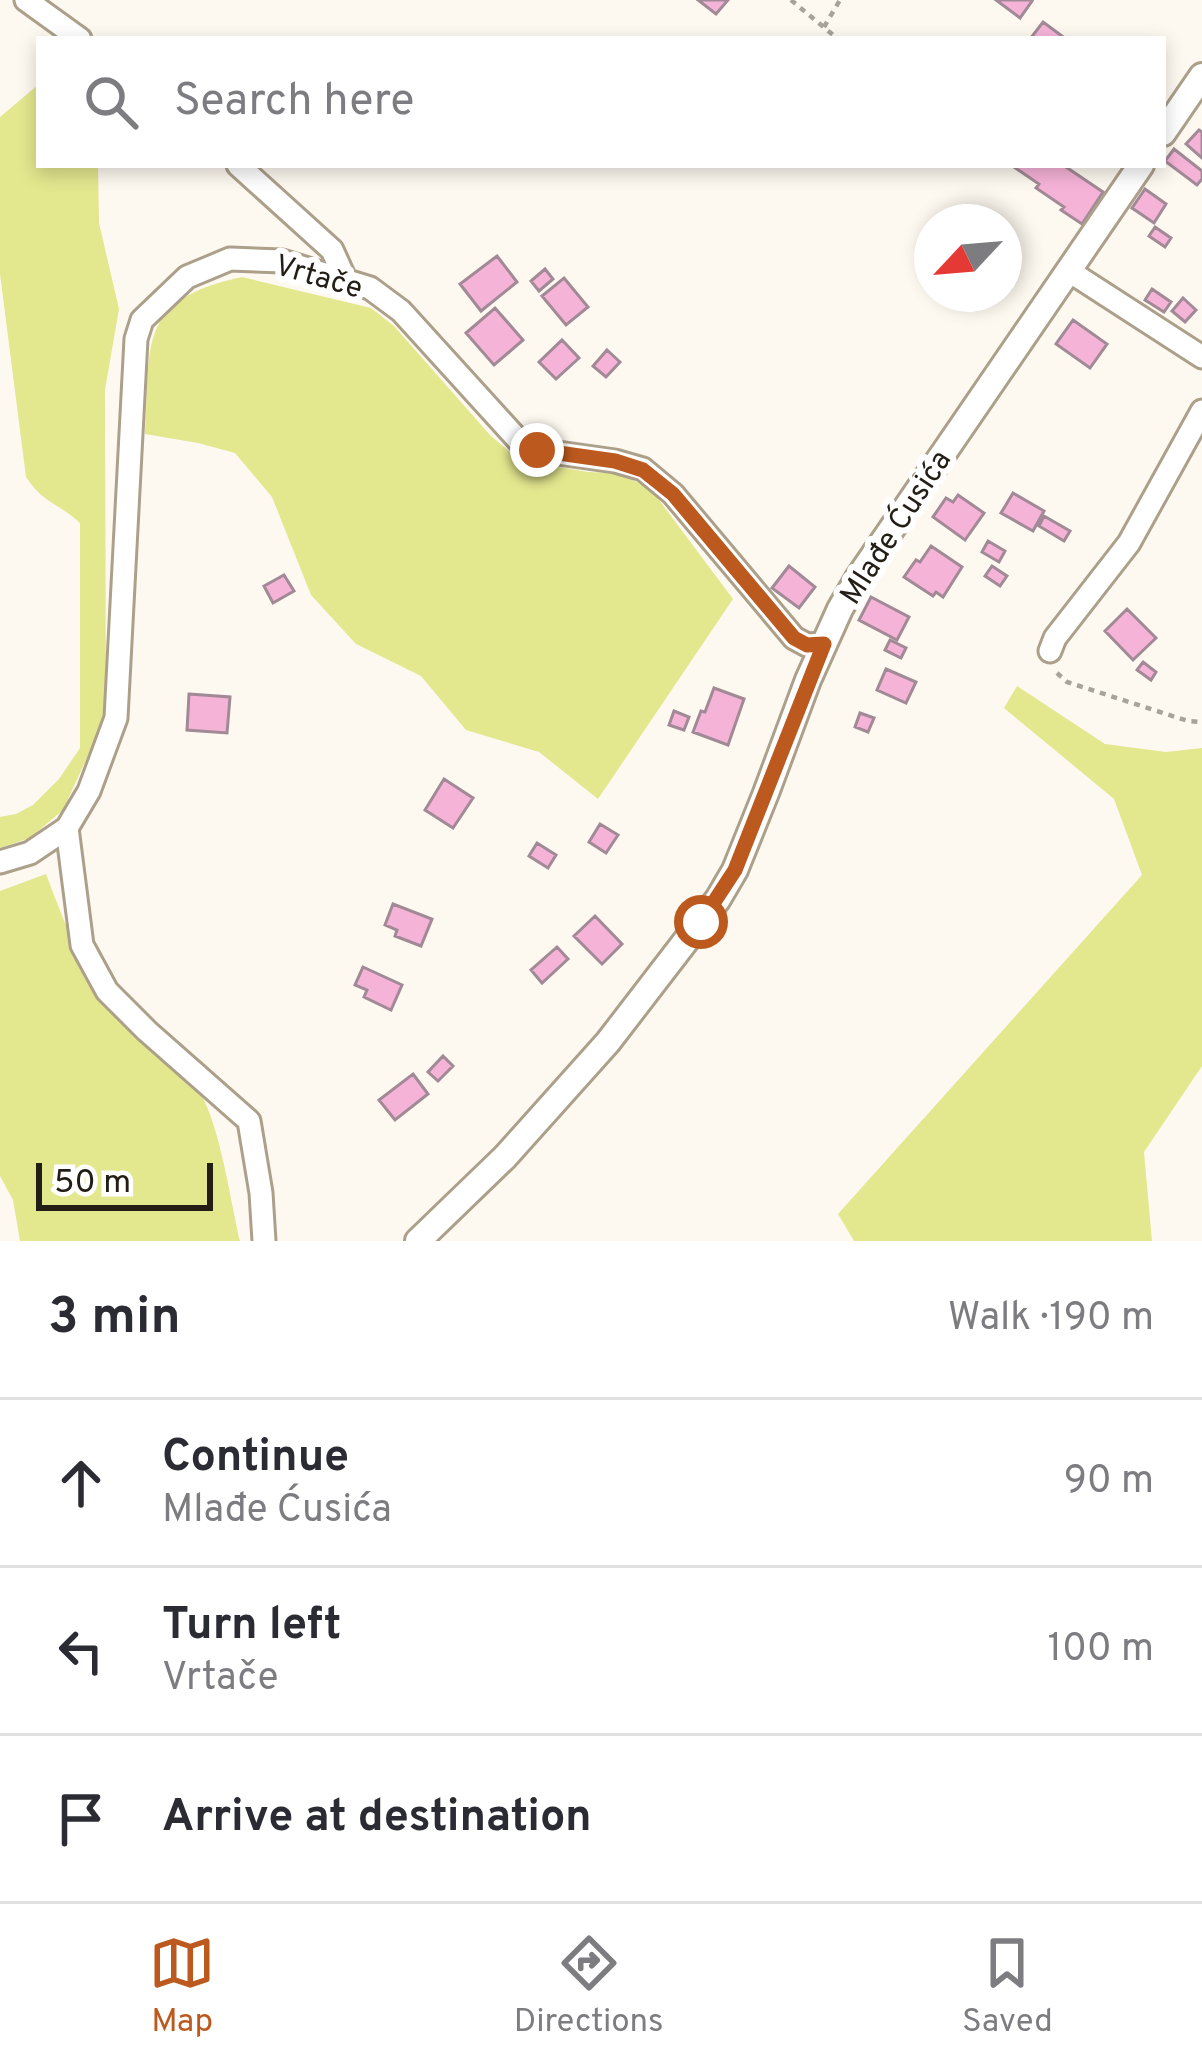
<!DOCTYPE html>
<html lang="en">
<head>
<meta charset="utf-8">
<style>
  body { margin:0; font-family:Overpass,sans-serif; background:#f7f7f7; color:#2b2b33 }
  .compass { position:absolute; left:914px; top:204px; width:108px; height:108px; border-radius:50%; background:#fff; box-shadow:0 6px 18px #0003; rotate:244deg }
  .scale { position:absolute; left:36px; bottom:30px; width:177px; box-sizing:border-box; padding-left:12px; border:6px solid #221d15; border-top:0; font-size:33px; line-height:42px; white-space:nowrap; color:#221d15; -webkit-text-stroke:9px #fff; paint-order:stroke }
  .stop { position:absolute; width:36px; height:36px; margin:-27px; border:9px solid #bc591e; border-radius:50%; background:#fff }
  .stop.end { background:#bc591e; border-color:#fff; box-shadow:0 3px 12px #0008 }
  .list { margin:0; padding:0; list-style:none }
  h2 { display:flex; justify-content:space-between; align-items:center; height:156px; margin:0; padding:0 48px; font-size:51px }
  h2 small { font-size:39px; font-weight:400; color:#7c7c81 }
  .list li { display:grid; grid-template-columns:78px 1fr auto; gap:36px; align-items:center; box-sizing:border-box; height:168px; padding:0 48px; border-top:3px solid #e1e1e2 }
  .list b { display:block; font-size:45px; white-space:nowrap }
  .list p { margin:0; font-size:39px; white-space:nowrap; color:#7c7c81 }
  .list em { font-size:39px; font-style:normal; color:#7c7c81 }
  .icon { flex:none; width:66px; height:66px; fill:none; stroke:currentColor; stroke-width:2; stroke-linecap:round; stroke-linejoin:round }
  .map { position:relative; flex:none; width:1202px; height:1241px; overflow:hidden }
  .search { position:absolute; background:#fff; box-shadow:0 6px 18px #0003; left:36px; right:36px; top:36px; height:132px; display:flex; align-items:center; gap:30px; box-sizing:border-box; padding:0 42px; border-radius:0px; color:#7c7c81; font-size:45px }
  .sheet { height:660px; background:#fff }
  nav { display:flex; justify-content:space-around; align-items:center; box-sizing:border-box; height:168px; border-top:3px solid #e1e1e2; background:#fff; font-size:33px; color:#7c7c81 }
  nav a { display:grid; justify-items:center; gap:6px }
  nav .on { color:#bc591e }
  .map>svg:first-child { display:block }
</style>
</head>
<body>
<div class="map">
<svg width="1202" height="1241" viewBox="0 0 1202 1241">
  <rect width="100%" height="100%" fill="#fef9f0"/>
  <path fill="#e3e78e" d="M 39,84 L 39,165 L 98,165 L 99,223 L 119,309 L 105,390 L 106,716 L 63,810 L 30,838 L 0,848 L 0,817 L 16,814 L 33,805 L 59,779 L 80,748 L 80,523 C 57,502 44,504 26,477 L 0,274 L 0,117 Z
    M 242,277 L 371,308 L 394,326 L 490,435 L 519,460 L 588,472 L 617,473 L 650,488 L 733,599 L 598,799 L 539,752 L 466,730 L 421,676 L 356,644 L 311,595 L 272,497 L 235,453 L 198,443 L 145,434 C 151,343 136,300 242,277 Z
    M 1017,686 L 1105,744 L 1166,752 L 1202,748 L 1202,1066 L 1144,1152 L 1152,1241 L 854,1241 L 838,1214 L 1142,875 L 1114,799 L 1004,708 Z
    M 46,874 C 66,927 85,978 124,1020 C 146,1044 179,1065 198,1090 C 219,1119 231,1203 240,1241 L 20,1241 L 13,1200 L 0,1176 L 0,891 Z"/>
  <path fill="#f6b3d8" stroke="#a18a96" stroke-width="3" d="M 698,0 L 728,0 L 716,14 Z
    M 996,0 L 1030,0 L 1032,1 L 1020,18 Z
    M 1043,22 L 1066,39 L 1030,39 Z
    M 1199,130 L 1202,132 L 1202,158 L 1186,144 Z
    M 1174,149 L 1202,171 L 1202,179 L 1197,185 L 1165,161 Z
    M 1011,165 L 1063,165 L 1103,192 L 1082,224 L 1061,210 L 1064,207 L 1036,188 L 1039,184 Z
    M 1145,189 L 1166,204 L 1154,223 L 1132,208 Z
    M 1155,227 L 1171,238 L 1165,247 L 1149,236 Z
    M 497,256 L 517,282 L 481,311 L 460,284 Z
    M 545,269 L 553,279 L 539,291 L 531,281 Z
    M 564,278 L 588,307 L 566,325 L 542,296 Z
    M 1152,289 L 1171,302 L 1164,312 L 1145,300 Z
    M 1183,298 L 1196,310 L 1185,322 L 1172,311 Z
    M 495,308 L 523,340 L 494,365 L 466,333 Z
    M 1073,320 L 1107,344 L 1090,368 L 1056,344 Z
    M 562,340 L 579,358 L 556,379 L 539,362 Z
    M 607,350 L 620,362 L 606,377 L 593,366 Z
    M 1013,493 L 1044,511 L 1033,531 L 1001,513 Z
    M 958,495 L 984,513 L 965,540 L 933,517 L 946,498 L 953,502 Z
    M 1044,516 L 1070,531 L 1064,541 L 1039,526 Z
    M 988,541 L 1005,551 L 999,562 L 982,552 Z
    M 931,546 L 962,567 L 943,597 L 936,592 L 933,596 L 904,577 L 916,560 L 920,562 Z
    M 789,566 L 815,587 L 799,608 L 772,588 Z
    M 992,566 L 1007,576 L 1000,586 L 985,576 Z
    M 284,575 L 294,591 L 273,603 L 264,586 Z
    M 871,597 L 909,617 L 897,640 L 859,620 Z
    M 1127,609 L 1156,638 L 1133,660 L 1105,631 Z
    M 890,640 L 906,648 L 901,658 L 885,650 Z
    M 1143,662 L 1156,672 L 1151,680 L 1137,670 Z
    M 886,669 L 916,682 L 906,703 L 877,690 Z
    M 714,688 L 744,699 L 728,745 L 693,732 L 701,711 L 705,712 Z
    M 189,694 L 230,697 L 227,733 L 187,730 Z
    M 674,711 L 689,717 L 684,730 L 669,725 Z
    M 860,713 L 874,718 L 868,732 L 855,727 Z
    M 444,779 L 473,798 L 453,828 L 425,810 Z
    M 600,824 L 618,835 L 606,853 L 589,842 Z
    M 537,843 L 556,855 L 548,868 L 529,856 Z
    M 393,904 L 432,919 L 421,946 L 395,936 L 397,930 L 385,925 Z
    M 595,916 L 622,944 L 602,964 L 574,936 Z
    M 557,947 L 568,959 L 542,983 L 531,970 Z
    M 363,967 L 402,985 L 391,1010 L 364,997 L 367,990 L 355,985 Z
    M 443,1056 L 453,1066 L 438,1081 L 428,1072 Z
    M 413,1074 L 428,1094 L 395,1120 L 379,1100 Z"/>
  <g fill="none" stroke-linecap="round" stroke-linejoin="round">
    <g stroke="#aca08b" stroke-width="27">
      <path id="minor" d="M 26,0 L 80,39
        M 238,165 L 332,250 L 346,281
        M 1069,271 L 1202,357
        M 1050,651 L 1055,638 L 1129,543 L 1202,411
        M 67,828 L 82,945 L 107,991 L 147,1031 L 249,1121 L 261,1193 L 264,1241
        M 0,862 L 30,853 L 67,828 L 89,791 L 116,718 L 136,339 L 142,320 L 187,277 L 230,259 L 282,261 L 370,288 L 401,311 L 520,442 L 537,450 L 615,461 L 643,469 L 673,494 L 794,638 L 807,645 L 824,644"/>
    </g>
    <g stroke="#aca08b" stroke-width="30">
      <path id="tertiary" d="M 1163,133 L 1202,76
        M 418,1241 L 505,1157 L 608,1042 L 718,899 L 735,870 L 766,793 L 808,680 L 840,609 L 858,578 L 1141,165"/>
    </g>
    <path stroke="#a8a39a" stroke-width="4.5" stroke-dasharray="6 6" stroke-linecap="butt" d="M 791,0 L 838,39
      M 824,27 L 840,0
      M 1057,673 L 1067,682 L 1188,721 L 1202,722"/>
    <use href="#minor" stroke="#fff" stroke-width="21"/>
    <use href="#tertiary" stroke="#fff" stroke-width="24"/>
  </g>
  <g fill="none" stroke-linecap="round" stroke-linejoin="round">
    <path stroke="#bc591e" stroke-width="15" d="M 537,450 L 615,461 L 643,470 L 673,494 L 794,638 L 807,645 L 824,644 L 735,870 L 701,922"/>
  </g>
  <g text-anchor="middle" stroke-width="12" stroke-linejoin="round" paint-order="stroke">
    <g font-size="30" fill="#221d15" stroke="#fff">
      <text transform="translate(319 276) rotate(16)" y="10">Vrtače</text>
      <text transform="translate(895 527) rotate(-57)" y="10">Mlađe Ćusića</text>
    </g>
  </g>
</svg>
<svg class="compass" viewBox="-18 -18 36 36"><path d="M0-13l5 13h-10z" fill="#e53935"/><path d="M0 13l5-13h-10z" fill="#7c7c81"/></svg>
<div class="scale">50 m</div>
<div class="stop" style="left:701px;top:922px"></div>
<div class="stop end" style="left:537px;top:450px"></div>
<div class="search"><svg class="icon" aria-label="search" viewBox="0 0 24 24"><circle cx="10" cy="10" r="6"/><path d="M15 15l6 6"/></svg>Search here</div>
</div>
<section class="sheet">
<h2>3 min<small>Walk · 190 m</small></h2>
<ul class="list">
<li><svg class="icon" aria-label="ahead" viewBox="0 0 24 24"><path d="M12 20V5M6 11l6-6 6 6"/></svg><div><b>Continue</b><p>Mlađe Ćusića</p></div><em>90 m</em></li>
<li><svg class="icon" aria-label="left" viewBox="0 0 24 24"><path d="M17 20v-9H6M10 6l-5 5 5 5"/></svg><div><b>Turn left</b><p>Vrtače</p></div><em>100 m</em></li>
<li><svg class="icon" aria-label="arrive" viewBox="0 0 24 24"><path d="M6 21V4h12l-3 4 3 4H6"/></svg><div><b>Arrive at destination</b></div></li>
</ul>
</section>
<nav>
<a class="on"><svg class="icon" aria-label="map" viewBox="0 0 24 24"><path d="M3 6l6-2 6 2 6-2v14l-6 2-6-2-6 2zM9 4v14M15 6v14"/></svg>Map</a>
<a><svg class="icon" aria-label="directions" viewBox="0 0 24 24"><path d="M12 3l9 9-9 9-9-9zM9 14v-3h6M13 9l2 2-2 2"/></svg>Directions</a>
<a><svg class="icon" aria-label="saved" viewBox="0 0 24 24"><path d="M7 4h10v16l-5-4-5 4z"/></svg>Saved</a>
</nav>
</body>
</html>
